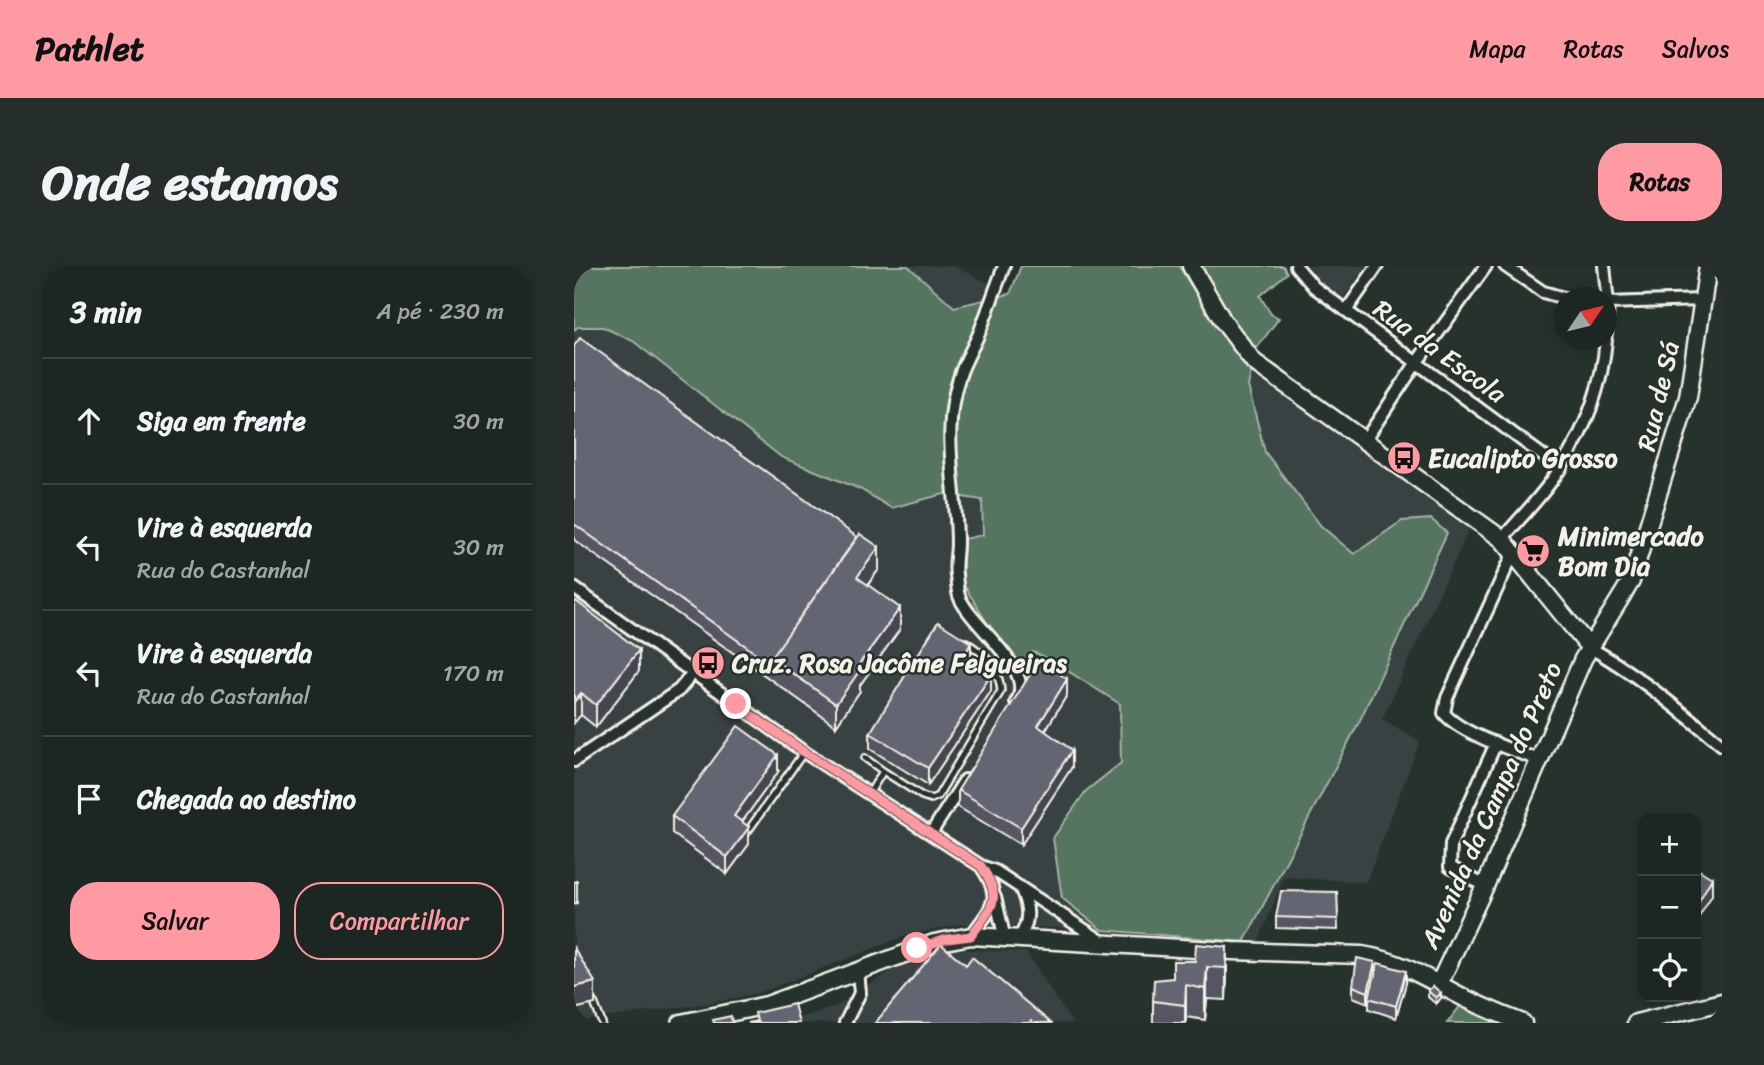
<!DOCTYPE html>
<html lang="pt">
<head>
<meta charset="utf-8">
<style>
  body { margin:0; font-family:Sriracha,sans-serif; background:#252e2a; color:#f1f3f6 }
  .controls { position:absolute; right:21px; bottom:21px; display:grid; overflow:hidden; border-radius:14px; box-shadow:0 4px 18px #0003 }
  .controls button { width:63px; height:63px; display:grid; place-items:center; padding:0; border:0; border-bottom:2px solid #3a4340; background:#1c2622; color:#f1f3f6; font:35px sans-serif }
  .compass { position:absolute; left:980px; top:21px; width:63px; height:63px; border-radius:50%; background:#1c2622; box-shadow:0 4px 18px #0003; rotate:55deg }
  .stop { position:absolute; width:21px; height:21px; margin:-16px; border:5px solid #ff9aa2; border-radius:50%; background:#fff }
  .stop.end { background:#ff9aa2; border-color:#fff; box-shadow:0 2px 7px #0008 }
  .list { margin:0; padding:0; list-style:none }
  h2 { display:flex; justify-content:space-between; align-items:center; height:91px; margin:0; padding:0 28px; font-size:30px }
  h2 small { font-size:23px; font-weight:400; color:#a0a5a5 }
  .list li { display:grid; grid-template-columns:46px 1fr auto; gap:21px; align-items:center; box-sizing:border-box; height:126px; padding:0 28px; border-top:2px solid #3a4340 }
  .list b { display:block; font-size:26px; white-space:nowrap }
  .list p { margin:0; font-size:23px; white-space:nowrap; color:#a0a5a5 }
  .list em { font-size:23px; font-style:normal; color:#a0a5a5 }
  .actions { display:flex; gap:14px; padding:21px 28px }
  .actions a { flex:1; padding:16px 0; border:2px solid #ff9aa2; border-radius:28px; text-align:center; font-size:24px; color:#ff9aa2 }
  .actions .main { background:#ff9aa2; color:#111 }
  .icon { flex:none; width:38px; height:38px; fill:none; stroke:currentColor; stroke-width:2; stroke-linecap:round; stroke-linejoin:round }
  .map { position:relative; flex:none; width:1148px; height:757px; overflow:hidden; border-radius:28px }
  header { display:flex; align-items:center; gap:42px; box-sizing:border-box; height:98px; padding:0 35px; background:#ff9aa2; color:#111 }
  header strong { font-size:33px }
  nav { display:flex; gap:38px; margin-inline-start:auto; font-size:24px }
  .intro { display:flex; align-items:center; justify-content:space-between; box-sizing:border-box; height:168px; padding:0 42px }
  h1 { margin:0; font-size:49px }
  .button { padding:18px 32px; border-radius:28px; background:#ff9aa2; color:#111; font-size:24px; font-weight:700 }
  main { display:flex; gap:42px; padding:0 42px }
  aside { flex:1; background:#1c2622; border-radius:28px; box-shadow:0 4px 18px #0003 }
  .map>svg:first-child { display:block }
</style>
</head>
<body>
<header>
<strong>Pathlet</strong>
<nav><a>Mapa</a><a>Rotas</a><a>Salvos</a></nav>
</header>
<div class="intro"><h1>Onde estamos</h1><a class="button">Rotas</a></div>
<main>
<aside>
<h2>3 min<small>A pé · 230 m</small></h2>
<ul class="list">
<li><svg class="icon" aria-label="ahead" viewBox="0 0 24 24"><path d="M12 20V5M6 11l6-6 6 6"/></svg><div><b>Siga em frente</b></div><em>30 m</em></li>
<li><svg class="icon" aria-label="left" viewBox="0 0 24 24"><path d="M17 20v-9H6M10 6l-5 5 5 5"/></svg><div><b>Vire à esquerda</b><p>Rua do Castanhal</p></div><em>30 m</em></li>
<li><svg class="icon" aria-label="left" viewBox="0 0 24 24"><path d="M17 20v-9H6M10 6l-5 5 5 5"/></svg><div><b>Vire à esquerda</b><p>Rua do Castanhal</p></div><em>170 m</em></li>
<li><svg class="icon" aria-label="arrive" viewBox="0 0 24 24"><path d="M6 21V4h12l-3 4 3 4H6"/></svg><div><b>Chegada ao destino</b></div></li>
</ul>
<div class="actions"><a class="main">Salvar</a><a>Compartilhar</a></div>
</aside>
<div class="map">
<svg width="1148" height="757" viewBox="0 0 1148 757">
  <rect width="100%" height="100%" fill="#26332d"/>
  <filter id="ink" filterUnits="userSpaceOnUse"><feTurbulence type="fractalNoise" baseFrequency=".0143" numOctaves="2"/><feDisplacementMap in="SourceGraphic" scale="14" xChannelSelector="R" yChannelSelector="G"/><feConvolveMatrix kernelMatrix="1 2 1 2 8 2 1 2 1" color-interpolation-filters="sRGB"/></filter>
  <g filter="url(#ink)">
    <path fill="#384242" d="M 0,0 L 380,0 L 436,28 L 447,0 L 605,0 L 635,49 L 686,112 L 896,261 L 808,453 L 846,475 L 792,616 L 710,611 L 684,676 L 528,664 L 387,658 L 331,670 L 185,727 L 136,737 L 0,756 Z
      M 732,0 L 793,0 L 767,34 L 741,12 L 740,5 Z
      M 369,683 L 452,686 L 498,757 L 211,757 L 263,740 L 332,695 Z"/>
    <path fill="#547560" stroke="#a4b3a4" stroke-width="2" d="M 0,0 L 334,0 L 380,41 L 436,28 L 447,0 L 605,0 L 635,49 L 678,102 L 674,120 L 691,186 L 747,260 L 780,288 L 828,255 L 857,253 L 873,267 L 786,454 L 670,676 L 528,664 L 488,632 L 479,572 L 512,525 L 547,497 L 546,438 L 473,392 L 459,386 L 447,398 L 420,368 L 388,316 L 390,273 L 409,269 L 408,234 L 370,228 L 317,242 L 286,223 L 207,191 L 59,75 L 29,61 L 4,61 L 0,64 Z
      M 625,0 L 709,0 L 713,7 L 686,30 L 697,48 L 705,52 L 683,82 L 674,80 Z
      M 888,738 L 924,757 L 873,757 Z"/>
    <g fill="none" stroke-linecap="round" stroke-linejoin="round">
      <g stroke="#f4f1e8" stroke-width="10">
        <path id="lane" d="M 291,492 L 309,505
          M 295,528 L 309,505 L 348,530 L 357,533 L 364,530 L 368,523 L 427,425 C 425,401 412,389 392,376
          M 171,569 L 230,486
          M 19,734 L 28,757"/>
      </g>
      <g stroke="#f4f1e8" stroke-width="16">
        <path id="street" d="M 430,0 C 422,22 414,44 406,65 C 400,80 391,94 386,109 C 366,165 383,220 383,277 C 383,288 380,299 382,309 C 383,316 383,324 385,330 C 396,360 464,404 442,436
          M 722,0 L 740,21 L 987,203
          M 931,0 L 969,26 L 990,32
          M 1030,0 L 1034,37 L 1032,68
          M 1032,37 L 1128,34
          M 772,45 L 803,0
          M 791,174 L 843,96 L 912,0
          M 928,273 C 948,250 971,227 987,201 C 1012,163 1028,119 1032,74
          M 939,288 L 873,432 L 870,447 C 885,467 941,485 965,494
          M 0,322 L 230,486 L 407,600 L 421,605 L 529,676
          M 1015,381 C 1063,408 1105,444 1148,479
          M 0,495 L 105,424 L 119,407
          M 357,567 L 391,514
          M 911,620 L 876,601 L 877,578 L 922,477
          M 421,631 L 431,673
          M 397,670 C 418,640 430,634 407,600
          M 444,674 C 457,655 455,641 446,621
          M 271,757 L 286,727 L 284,705"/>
      </g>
      <g stroke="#f4f1e8" stroke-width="21">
        <path id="secondary" d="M 617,0 L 649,55 L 680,96 L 928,273 L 1015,381
          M 865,718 L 911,620 L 1009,393 L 1057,315 L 1114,131 L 1134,0
          M 107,757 L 193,739 L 360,677 L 397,670 L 658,685 L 788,689 C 825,695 847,709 879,726 C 901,738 925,748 949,757
          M 1062,757 L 1148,736"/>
      </g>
      <use href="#lane" stroke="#26332d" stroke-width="5"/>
      <use href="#street" stroke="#26332d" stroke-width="10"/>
      <use href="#secondary" stroke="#26332d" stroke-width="16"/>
    </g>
    <path fill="#555762" stroke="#f4f1e8" stroke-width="2" d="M 0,80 L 305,303 L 294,319 L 326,363 L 286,419 L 286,425 L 262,460 L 0,274 Z
      M 0,338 L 65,405 L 22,461 L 7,449 Z
      M 397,394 L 397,395 L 417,425 L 354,519 L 296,483 L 296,467 Z
      M 493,429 L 471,465 L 498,501 L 447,579 L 384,541 L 384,524 Z
      M 204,506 L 168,556 L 175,578 L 153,608 L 98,567 L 98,550 Z
      M 763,626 L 764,664 L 702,662 L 702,651 Z
      M 1069,651 L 1069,680 L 1067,671 L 1067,654 Z
      M 653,681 L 652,734 L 633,733 L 631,754 L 612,751 L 612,757 L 579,757 L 579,735 L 599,712 L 621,695 Z
      M 801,707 L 794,737 L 779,731 L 779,720 Z
      M 832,717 L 822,752 L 795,743 L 795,732 Z
      M 854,725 L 867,732 L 862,738 L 854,731 Z"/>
    <path fill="#454750" stroke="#f4f1e8" stroke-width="2" d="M 305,281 L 305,303 L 283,333 L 283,311 Z
      M 326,342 L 326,363 L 286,419 L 286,425 L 262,460 L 262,438 L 283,401 Z
      M 397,377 L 397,394 L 390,406 L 390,390 Z
      M 65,384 L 65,405 L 22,461 L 22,439 Z
      M 417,409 L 417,425 L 354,519 L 354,502 Z
      M 493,413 L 493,429 L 464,476 L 464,460 Z
      M 7,427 L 7,449 L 0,457 L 0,436 Z
      M 498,484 L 498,501 L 447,579 L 447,562 Z
      M 204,489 L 204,506 L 160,567 L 160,550 Z
      M 175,561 L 175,578 L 153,608 L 153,591 Z
      M 1138,612 L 1138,629 L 1122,656 L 1122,640 Z
      M 3,615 L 3,637 L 0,638 L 0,616 Z
      M 653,681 L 653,713 L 652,734 L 652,702 Z
      M 801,696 L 801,707 L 794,737 L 794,726 Z
      M 633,701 L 633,733 L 631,754 L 631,723 Z
      M 832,705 L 832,717 L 822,752 L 822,740 Z
      M 21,716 L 21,738 L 0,743 L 0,721 Z
      M 612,719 L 612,757 L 611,757 L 611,739 Z
      M 867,727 L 867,732 L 862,738 L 862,732 Z"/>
    <path fill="#636572" stroke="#f4f1e8" stroke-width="2" d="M 6,72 L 283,271 L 197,392 L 197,398 L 0,258 L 0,80 Z
      M 286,268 L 305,281 L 283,311 L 326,342 L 283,401 L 286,404 L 262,438 L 197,392 Z
      M 2,335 L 65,384 L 22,439 L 7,427 L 0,436 L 0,338 Z
      M 364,356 L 397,377 L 390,390 L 417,409 L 354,502 L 296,467 Z
      M 465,394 L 493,413 L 464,460 L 498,484 L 447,562 L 384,524 Z
      M 164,460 L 204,489 L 160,550 L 175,561 L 153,591 L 98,550 Z
      M 1122,602 L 1138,612 L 1122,640 Z
      M 707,625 L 763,626 L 764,653 L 702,651 Z
      M 367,678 L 392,699 L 398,691 L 477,757 L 460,757 L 457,755 L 455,757 L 301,757 Z
      M 622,678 L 653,681 L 652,702 L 633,701 L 631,723 L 612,719 L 611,739 L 579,735 L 580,714 L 599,712 L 599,695 L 621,695 Z
      M 0,682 L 21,716 L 0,721 Z
      M 783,692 L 801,696 L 794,726 L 779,720 Z
      M 804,697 L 832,705 L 822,740 L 795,732 Z
      M 859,720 L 867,727 L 862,732 L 854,725 Z
      M 220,738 L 225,757 L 174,757 L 183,755 L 181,747 Z
      M 157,750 L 158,757 L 140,757 L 139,754 Z"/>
  </g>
  <g fill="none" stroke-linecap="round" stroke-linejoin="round" filter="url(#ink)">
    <path stroke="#ff9aa2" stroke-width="9" d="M 162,438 L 230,486 L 407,600 C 430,634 418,640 397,670 L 373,673 L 343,682"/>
  </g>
  <defs>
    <g id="bus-disc" transform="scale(1.75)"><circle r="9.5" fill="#ff9aa2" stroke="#26332d"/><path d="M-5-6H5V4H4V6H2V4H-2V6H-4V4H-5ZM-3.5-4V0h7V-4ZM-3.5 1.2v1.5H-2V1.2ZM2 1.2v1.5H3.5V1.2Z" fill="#111"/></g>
    <g id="supermarket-disc" transform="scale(1.75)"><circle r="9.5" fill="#ff9aa2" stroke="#26332d"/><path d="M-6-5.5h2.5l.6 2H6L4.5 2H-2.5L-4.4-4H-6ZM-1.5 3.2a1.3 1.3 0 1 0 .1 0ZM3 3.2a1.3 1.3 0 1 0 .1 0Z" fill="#111"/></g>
  </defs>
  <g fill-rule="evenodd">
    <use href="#bus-disc" x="830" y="192"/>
    <use href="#supermarket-disc" x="959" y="285"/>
    <use href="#bus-disc" x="134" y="397"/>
  </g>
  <g text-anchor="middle" stroke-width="5" stroke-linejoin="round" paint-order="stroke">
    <g font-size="26" fill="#f4f1e8" stroke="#26332d">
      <text transform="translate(866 85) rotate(36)" y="9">Rua da Escola</text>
      <text transform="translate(1084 130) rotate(-77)" y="9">Rua de Sá</text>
      <text transform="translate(917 539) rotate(-66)" y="9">Avenida da Campa do Preto</text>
    </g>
    <g font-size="26" font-weight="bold" fill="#f4f1e8" stroke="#26332d" text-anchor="start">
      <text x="854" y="201">Eucalipto Grosso</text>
      <text x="984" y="279">Minimercado<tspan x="984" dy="30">Bom Dia</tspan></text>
      <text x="158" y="406">Cruz. Rosa Jacôme Felgueiras</text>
    </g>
  </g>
</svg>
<div class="controls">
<button>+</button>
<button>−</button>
<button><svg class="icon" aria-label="locate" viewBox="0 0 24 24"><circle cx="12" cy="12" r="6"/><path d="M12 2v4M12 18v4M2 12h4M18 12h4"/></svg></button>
</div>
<svg class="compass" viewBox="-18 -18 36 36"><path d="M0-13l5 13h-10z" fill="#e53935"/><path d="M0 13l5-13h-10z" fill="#a0a5a5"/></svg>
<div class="stop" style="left:343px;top:682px"></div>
<div class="stop end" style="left:162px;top:438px"></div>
</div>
</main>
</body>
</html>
